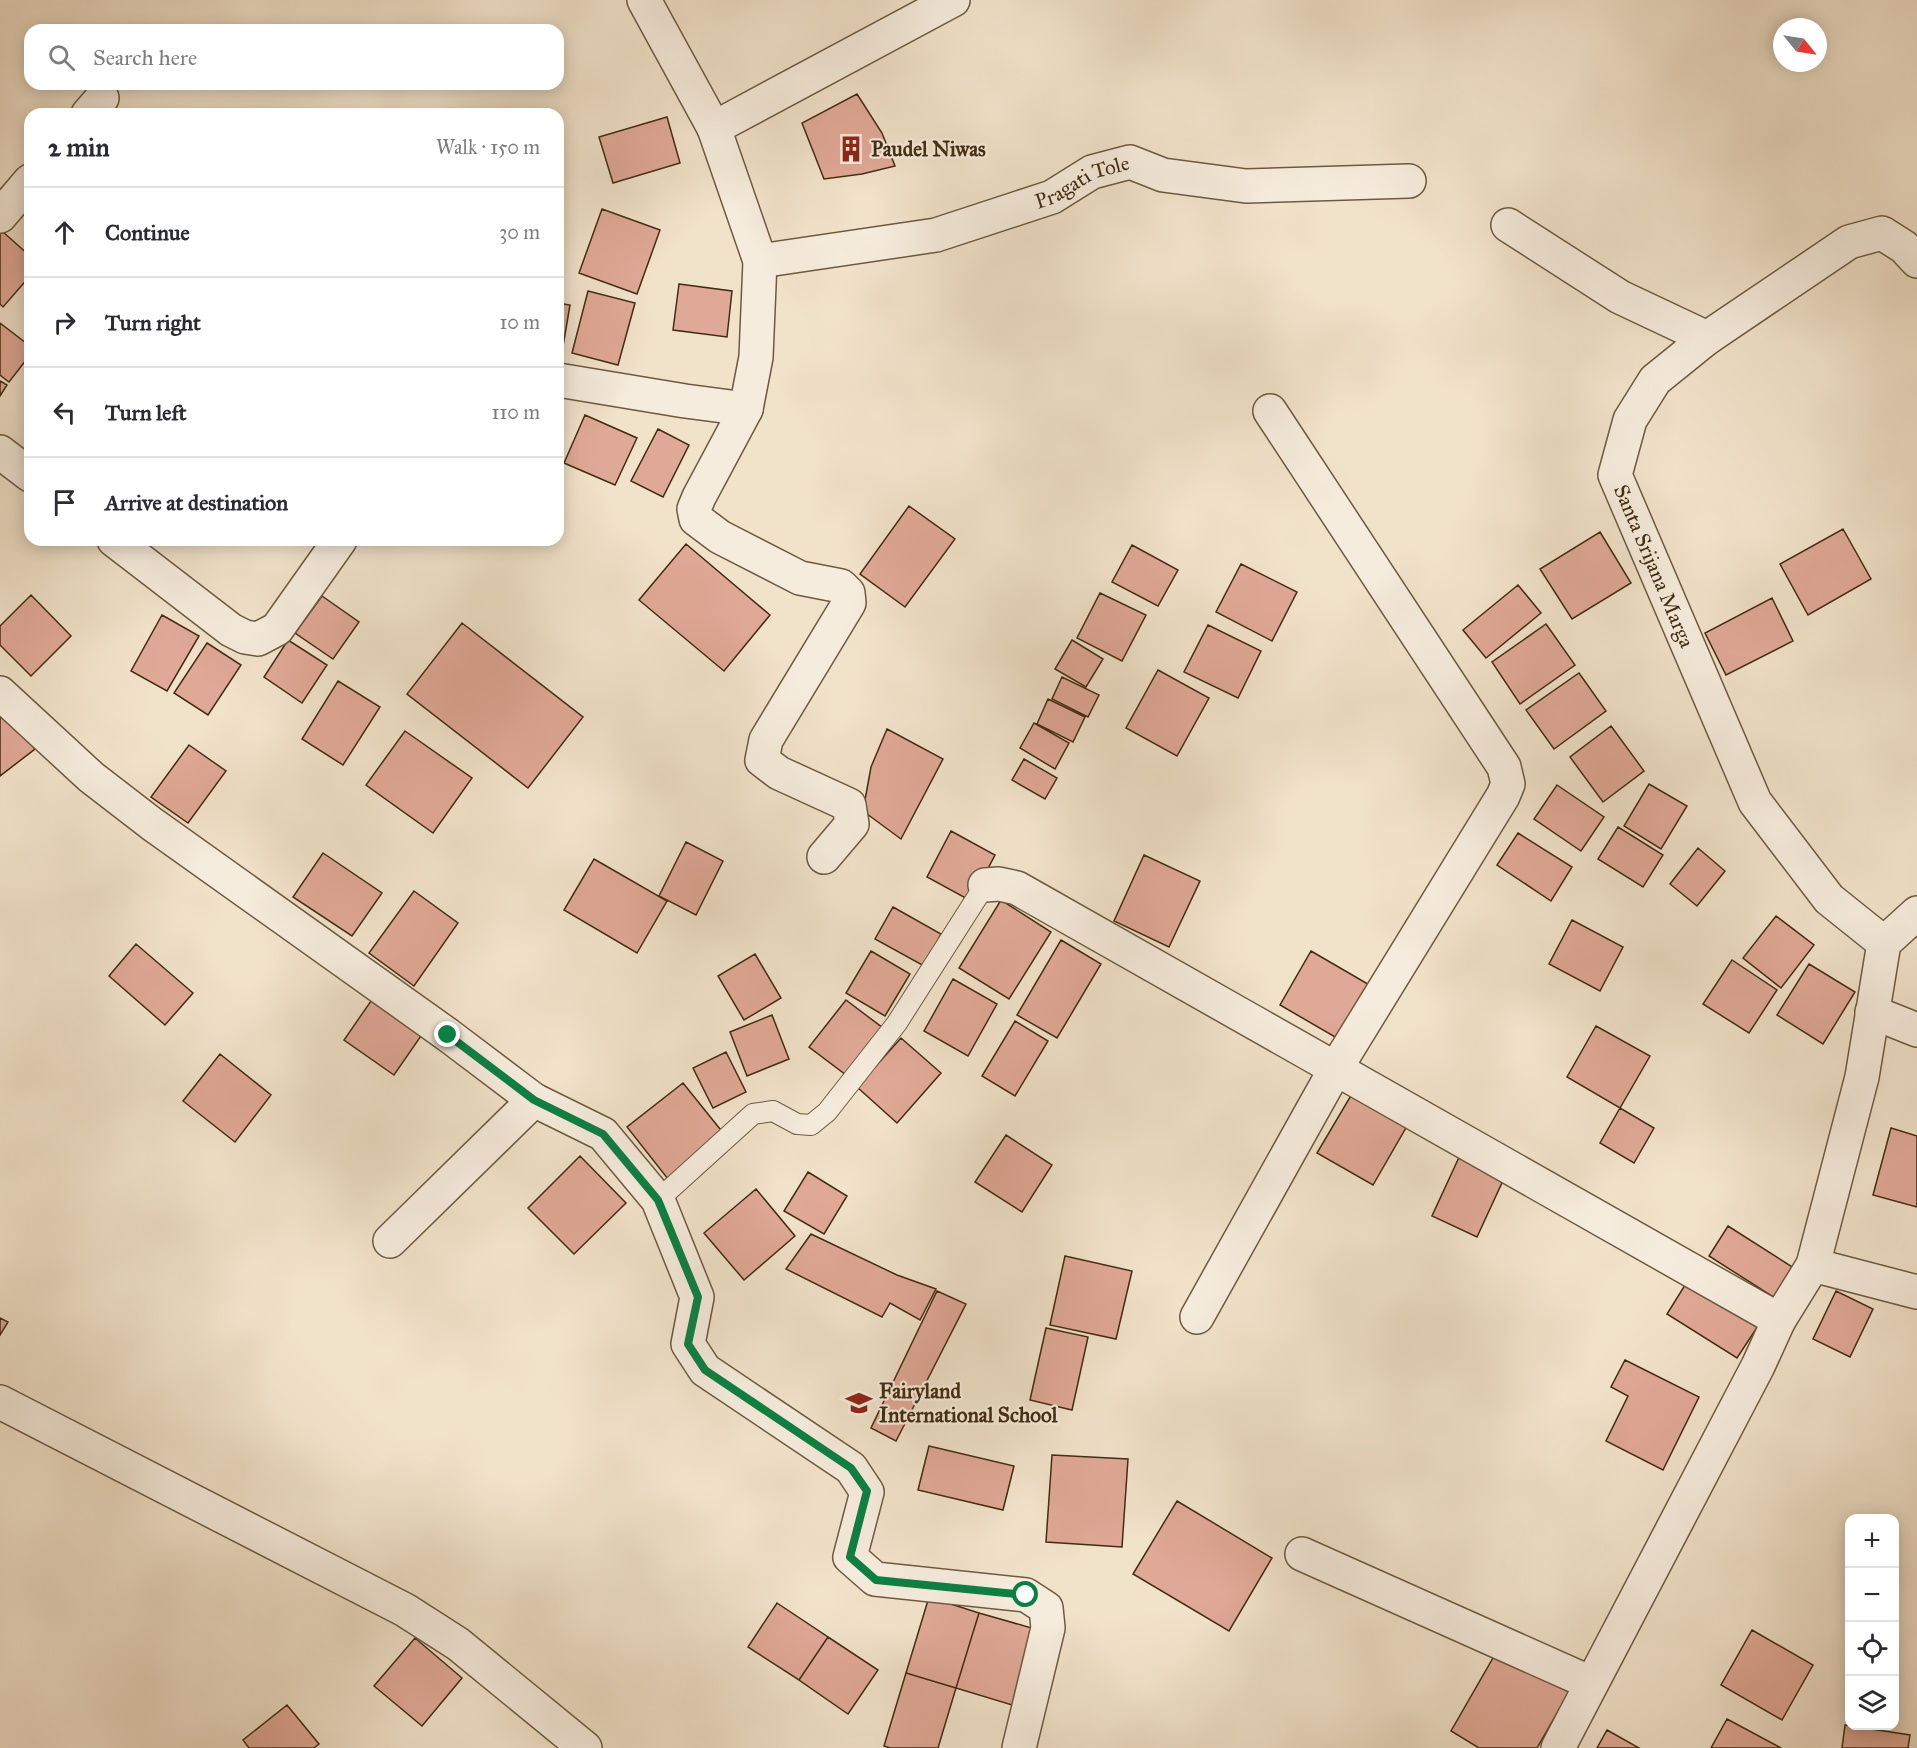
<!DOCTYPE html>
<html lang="en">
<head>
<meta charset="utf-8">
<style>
  body { margin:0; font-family:"IM FELL Great Primer",serif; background:#f2f2f3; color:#2b2b33 }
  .controls { position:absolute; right:18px; bottom:18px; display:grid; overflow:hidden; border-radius:12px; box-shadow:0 3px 15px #0003 }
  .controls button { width:54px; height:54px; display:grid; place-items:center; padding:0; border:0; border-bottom:2px solid #e1e1e2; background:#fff; color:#2b2b33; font:30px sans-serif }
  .compass { position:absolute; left:1773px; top:18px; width:54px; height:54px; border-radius:50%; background:#fff; box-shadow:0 3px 15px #0003; rotate:120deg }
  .stop { position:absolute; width:18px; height:18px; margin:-14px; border:4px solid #0b8043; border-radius:50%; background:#fff }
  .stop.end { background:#0b8043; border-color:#fff; box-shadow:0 2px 6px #0008 }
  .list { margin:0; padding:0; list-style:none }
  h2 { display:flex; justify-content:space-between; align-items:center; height:78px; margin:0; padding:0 24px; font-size:26px }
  h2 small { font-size:20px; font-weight:400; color:#7c7c81 }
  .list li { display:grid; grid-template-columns:39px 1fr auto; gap:18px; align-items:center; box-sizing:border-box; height:90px; padding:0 24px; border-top:2px solid #e1e1e2 }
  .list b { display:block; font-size:22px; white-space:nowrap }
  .list em { font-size:20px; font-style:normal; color:#7c7c81 }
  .icon { flex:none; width:33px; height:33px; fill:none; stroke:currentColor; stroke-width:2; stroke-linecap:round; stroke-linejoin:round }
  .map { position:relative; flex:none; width:1917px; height:1748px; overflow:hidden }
  .search { position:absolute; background:#fff; box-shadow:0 3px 15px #0003; left:24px; top:24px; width:540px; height:66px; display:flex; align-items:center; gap:15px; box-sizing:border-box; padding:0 21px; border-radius:18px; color:#7c7c81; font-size:22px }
  .panel { position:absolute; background:#fff; box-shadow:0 3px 15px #0003; left:24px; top:108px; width:540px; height:438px; border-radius:18px }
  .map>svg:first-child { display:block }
</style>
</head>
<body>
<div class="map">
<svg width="1917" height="1748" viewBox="0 0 1917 1748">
  <rect width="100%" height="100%" fill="#f1e2ca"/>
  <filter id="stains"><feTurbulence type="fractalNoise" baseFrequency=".00333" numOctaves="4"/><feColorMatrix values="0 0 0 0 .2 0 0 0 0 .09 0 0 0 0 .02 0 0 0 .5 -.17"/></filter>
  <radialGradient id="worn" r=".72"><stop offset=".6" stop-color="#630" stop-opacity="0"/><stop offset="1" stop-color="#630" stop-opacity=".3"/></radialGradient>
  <path fill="#e0a896" stroke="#422c10" stroke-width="1.5" d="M 857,94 L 882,133 L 895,166 L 862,174 L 824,179 L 802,123 Z
    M 667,117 L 680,163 L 613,183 L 599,137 Z
    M 602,209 L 660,230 L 637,294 L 579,273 Z
    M 2,231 L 30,256 L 30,276 L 3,307 L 0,304 L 0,233 Z
    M 679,284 L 732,291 L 727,337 L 673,330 Z
    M 588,291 L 635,303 L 618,365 L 572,353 Z
    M 558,303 L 570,305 L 561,358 L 558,358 Z
    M 0,323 L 30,346 L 30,355 L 9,382 L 0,375 Z
    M 0,381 L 7,385 L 0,396 Z
    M 585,415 L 637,438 L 615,485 L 564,463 Z
    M 658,429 L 689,445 L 663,497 L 631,481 Z
    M 909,506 L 955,539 L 905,607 L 860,574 Z
    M 1843,529 L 1871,579 L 1808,615 L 1780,564 Z
    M 1600,532 L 1631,583 L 1572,619 L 1540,569 Z
    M 686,544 L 770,615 L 724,671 L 639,600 Z
    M 1132,545 L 1178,570 L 1158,606 L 1112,582 Z
    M 1241,564 L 1297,592 L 1272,641 L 1216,612 Z
    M 1518,585 L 1541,613 L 1486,658 L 1463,630 Z
    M 1100,593 L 1146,615 L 1122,661 L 1077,638 Z
    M 31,595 L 71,636 L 31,676 L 0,645 L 0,626 Z
    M 322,596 L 359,622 L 333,659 L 295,633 Z
    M 1772,598 L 1793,641 L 1726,675 L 1705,633 Z
    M 162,615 L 199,636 L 167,691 L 131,671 Z
    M 462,623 L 583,717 L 528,788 L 407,694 Z
    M 1546,624 L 1575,665 L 1520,704 L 1492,662 Z
    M 1208,625 L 1261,651 L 1238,698 L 1184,672 Z
    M 288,640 L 327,665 L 302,703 L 264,677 Z
    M 1072,640 L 1103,659 L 1086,687 L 1055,669 Z
    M 207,643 L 241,665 L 208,715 L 174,693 Z
    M 1158,670 L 1209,698 L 1177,756 L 1126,728 Z
    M 1579,673 L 1606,711 L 1554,749 L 1526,710 Z
    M 1062,677 L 1099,695 L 1088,717 L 1052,699 Z
    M 338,681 L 380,707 L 343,765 L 302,739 Z
    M 1048,699 L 1085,717 L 1073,742 L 1037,724 Z
    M 0,704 L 35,749 L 0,776 Z
    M 1034,723 L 1069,743 L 1055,769 L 1020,748 Z
    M 1611,726 L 1644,771 L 1603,802 L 1570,757 Z
    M 887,729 L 943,759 L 901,839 L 863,811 L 871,767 Z
    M 405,731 L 472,778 L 433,833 L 366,785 Z
    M 189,745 L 226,771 L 188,823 L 151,797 Z
    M 1024,759 L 1057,778 L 1045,799 L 1012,780 Z
    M 1649,784 L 1687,806 L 1661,849 L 1624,826 Z
    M 1557,785 L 1604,817 L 1581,851 L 1534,819 Z
    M 1618,827 L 1663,855 L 1643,887 L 1598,859 Z
    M 951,831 L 995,855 L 971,901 L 927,877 Z
    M 1518,833 L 1572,867 L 1551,901 L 1497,865 Z
    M 686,842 L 723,861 L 696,915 L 659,896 Z
    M 1698,848 L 1725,871 L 1697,906 L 1670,884 Z
    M 323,853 L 382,893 L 352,936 L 293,897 Z
    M 1144,855 L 1200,881 L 1169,947 L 1114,921 Z
    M 594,859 L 667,901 L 637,953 L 564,910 Z
    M 414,891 L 458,923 L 414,986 L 369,953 Z
    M 1001,900 L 1051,932 L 1009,999 L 959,968 Z
    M 893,907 L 941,934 L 924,966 L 875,939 Z
    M 1776,916 L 1814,945 L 1781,988 L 1743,958 Z
    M 1572,920 L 1623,947 L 1600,991 L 1549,964 Z
    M 1061,940 L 1101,964 L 1057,1038 L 1017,1015 Z
    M 136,944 L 193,993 L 165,1025 L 109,976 Z
    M 871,951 L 910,974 L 885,1016 L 846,993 Z
    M 1311,951 L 1373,987 L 1342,1041 L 1280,1005 Z
    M 755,954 L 781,998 L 744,1020 L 718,976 Z
    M 1732,960 L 1777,990 L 1749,1033 L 1703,1004 Z
    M 1809,964 L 1855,992 L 1823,1044 L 1777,1015 Z
    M 953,979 L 997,1004 L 968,1056 L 924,1031 Z
    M 846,1000 L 887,1031 L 850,1078 L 809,1047 Z
    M 371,1001 L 421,1036 L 394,1075 L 344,1040 Z
    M 772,1015 L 789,1059 L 747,1076 L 730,1032 Z
    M 1015,1021 L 1048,1041 L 1015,1096 L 982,1076 Z
    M 1596,1026 L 1650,1056 L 1620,1108 L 1567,1077 Z
    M 901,1038 L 941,1073 L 897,1123 L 857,1087 Z
    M 726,1052 L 746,1092 L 713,1108 L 693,1068 Z
    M 220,1054 L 271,1095 L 235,1142 L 183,1101 Z
    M 683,1083 L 724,1134 L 668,1179 L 627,1127 Z
    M 1356,1087 L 1411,1119 L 1373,1185 L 1317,1153 Z
    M 1620,1108 L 1654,1128 L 1634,1163 L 1600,1143 Z
    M 1891,1128 L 1917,1136 L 1917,1207 L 1873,1195 Z
    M 1006,1135 L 1052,1165 L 1022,1212 L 975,1182 Z
    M 1461,1153 L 1506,1174 L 1477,1237 L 1432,1216 Z
    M 580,1156 L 626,1203 L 574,1254 L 528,1208 Z
    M 808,1172 L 847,1196 L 824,1234 L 784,1211 Z
    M 756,1189 L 795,1236 L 744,1280 L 704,1233 Z
    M 1728,1226 L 1797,1270 L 1778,1300 L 1709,1256 Z
    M 811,1234 L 897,1275 L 936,1289 L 920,1320 L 890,1303 L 882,1317 L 786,1269 Z
    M 1065,1256 L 1132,1271 L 1116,1339 L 1050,1325 Z
    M 1690,1277 L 1760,1323 L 1737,1358 L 1667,1314 Z
    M 937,1291 L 966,1304 L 896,1441 L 871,1428 Z
    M 1836,1291 L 1873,1309 L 1850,1357 L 1813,1339 Z
    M 0,1318 L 8,1322 L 0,1335 Z
    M 1046,1328 L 1088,1337 L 1072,1410 L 1030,1400 Z
    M 1625,1360 L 1699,1397 L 1663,1470 L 1606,1441 L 1628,1396 L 1611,1387 Z
    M 929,1446 L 1014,1466 L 1003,1510 L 918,1490 Z
    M 1052,1455 L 1128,1459 L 1122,1547 L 1046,1542 Z
    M 1177,1501 L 1272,1558 L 1229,1631 L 1133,1574 Z
    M 929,1597 L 979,1613 L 956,1688 L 906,1673 Z
    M 777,1603 L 828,1637 L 799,1680 L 748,1647 Z
    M 979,1613 L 1042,1631 L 1019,1707 L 956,1688 Z
    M 1752,1630 L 1813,1665 L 1782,1720 L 1721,1685 Z
    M 828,1637 L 878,1670 L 848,1714 L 799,1680 Z
    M 415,1638 L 462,1678 L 422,1726 L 374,1686 Z
    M 1497,1651 L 1569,1692 L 1537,1748 L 1479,1748 L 1451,1731 Z
    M 906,1673 L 956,1688 L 938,1748 L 890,1748 L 884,1746 Z
    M 287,1705 L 319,1744 L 314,1748 L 249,1748 L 243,1740 Z
    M 1727,1719 L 1781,1748 L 1711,1748 Z
    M 1845,1725 L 1910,1735 L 1908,1748 L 1842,1748 Z
    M 1607,1730 L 1639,1748 L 1597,1748 Z"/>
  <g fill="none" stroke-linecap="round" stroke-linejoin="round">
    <g stroke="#6e5a3e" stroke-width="22">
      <path id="lane" d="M 658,1200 L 753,1114 L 773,1111 L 797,1124 L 811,1125 L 827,1112 L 897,1023 L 985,885"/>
    </g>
    <g stroke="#6e5a3e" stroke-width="36">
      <g id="street">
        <path d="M 644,0 L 714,128"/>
        <path d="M 88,114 L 102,98"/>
        <path d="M 0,216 L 30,181"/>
        <path d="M 1508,225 L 1620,297 L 1707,338"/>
        <path id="s1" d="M 760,261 L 936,235 L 1052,197 L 1092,172 L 1130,162 L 1163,175 L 1246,186 L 1409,181"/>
        <path d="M 558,380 L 685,401 L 746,409 L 699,497 L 694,509 L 696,519 L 720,537 L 800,578 L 841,586 L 848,593 L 849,603 L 766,740 L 762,760 L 779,773 L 849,805 L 852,824 L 824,857"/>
        <path d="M 746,409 L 756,357 L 760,261 L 714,128 L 953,0"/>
        <path d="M 0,452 L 30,475"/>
        <path d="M 114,540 L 231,630 L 245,637 L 258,639 L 277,629 L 340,540"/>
        <path d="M 0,693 L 91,777 L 152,824 L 448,1035 L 534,1100 L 603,1134 L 658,1200 L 697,1297 L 688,1344 L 705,1370 L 851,1468 L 867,1492 L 850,1557 L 875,1579 L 1026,1595 L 1046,1608 L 1048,1628 L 1019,1748"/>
        <path d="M 985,885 L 999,884 L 1017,888 L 1779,1320"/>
        <path d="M 1884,943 L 1829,899 L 1755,802 L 1615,475 L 1630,420 L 1655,380 L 1707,338 L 1849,242 L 1882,233 L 1904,247 L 1917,261"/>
        <path d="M 1872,1012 L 1917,1030"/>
        <path d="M 390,1241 L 534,1100"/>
        <path d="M 1813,1265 L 1862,1077 L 1884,943 L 1917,913"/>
        <path d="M 1197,1317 L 1336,1068 L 1503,796 L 1508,784 L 1504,767 L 1270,411"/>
        <path d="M 0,1402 L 405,1610 L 458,1644 L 585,1748"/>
        <path d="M 1302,1554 L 1591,1683"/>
        <path d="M 1558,1748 L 1758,1366 L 1779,1320 L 1813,1265 L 1917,1292"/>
      </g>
    </g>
    <use href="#lane" stroke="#f6ecdd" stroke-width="20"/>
    <use href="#street" stroke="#f6ecdd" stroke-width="33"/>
  </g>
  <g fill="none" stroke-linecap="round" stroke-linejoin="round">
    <path stroke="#0b8043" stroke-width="8" d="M 448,1035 L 534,1100 L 603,1134 L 658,1200 L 698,1297 L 688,1344 L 705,1370 L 851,1468 L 867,1491 L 850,1557 L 876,1580 L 1026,1595"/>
  </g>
  <defs>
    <g id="building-bare" transform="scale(2.07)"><path d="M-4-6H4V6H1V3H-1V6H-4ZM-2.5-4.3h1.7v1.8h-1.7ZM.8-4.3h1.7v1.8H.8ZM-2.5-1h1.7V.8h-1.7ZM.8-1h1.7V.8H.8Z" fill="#8f2418" stroke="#f6ecdd" stroke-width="2.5" paint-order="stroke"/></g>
    <g id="school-bare" transform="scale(2.07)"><path d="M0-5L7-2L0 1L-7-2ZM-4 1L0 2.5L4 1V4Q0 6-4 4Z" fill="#8f2418" stroke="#f6ecdd" stroke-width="2.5" paint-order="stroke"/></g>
  </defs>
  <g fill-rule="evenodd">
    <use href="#building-bare" x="851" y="149"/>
    <use href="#school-bare" x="859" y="1403"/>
  </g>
  <g text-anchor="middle" stroke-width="4.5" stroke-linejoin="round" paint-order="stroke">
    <g font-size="21" font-weight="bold" fill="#422c10" stroke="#f6ecdd" text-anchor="start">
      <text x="871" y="156">Paudel Niwas</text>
      <text x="879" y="1398">Fairyland<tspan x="879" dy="24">International School</tspan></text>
    </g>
    <g font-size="21" fill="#422c10" stroke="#f6ecdd">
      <text dy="7" stroke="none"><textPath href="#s1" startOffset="334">Pragati Tole</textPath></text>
      <text transform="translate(1654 566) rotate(67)" y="7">Santa Srijana Marga</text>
    </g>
  </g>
  <rect width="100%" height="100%" filter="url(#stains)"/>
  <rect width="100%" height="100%" fill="url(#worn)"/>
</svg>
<div class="controls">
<button>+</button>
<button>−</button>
<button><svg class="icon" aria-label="locate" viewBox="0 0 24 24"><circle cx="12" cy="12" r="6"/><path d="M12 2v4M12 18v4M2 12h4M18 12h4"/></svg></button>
<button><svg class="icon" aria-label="layers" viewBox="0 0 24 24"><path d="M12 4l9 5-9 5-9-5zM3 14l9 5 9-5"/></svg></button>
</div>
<svg class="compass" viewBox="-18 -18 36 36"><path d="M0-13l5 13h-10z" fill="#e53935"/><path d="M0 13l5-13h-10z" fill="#7c7c81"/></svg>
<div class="stop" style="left:1026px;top:1595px"></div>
<div class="stop end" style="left:448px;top:1035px"></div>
<div class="search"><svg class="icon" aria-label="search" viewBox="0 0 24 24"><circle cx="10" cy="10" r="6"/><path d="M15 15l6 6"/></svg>Search here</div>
<section class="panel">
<h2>2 min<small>Walk · 150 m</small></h2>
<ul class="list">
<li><svg class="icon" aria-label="ahead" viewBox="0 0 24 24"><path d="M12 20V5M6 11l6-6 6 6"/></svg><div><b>Continue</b></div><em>30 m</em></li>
<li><svg class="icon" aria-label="right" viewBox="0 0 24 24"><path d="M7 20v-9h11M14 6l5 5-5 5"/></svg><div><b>Turn right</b></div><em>10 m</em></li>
<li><svg class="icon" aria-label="left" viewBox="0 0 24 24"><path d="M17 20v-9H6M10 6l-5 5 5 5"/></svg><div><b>Turn left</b></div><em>110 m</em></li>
<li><svg class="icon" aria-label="arrive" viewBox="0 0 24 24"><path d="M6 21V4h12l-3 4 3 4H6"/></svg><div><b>Arrive at destination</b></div></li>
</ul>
</section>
</div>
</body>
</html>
